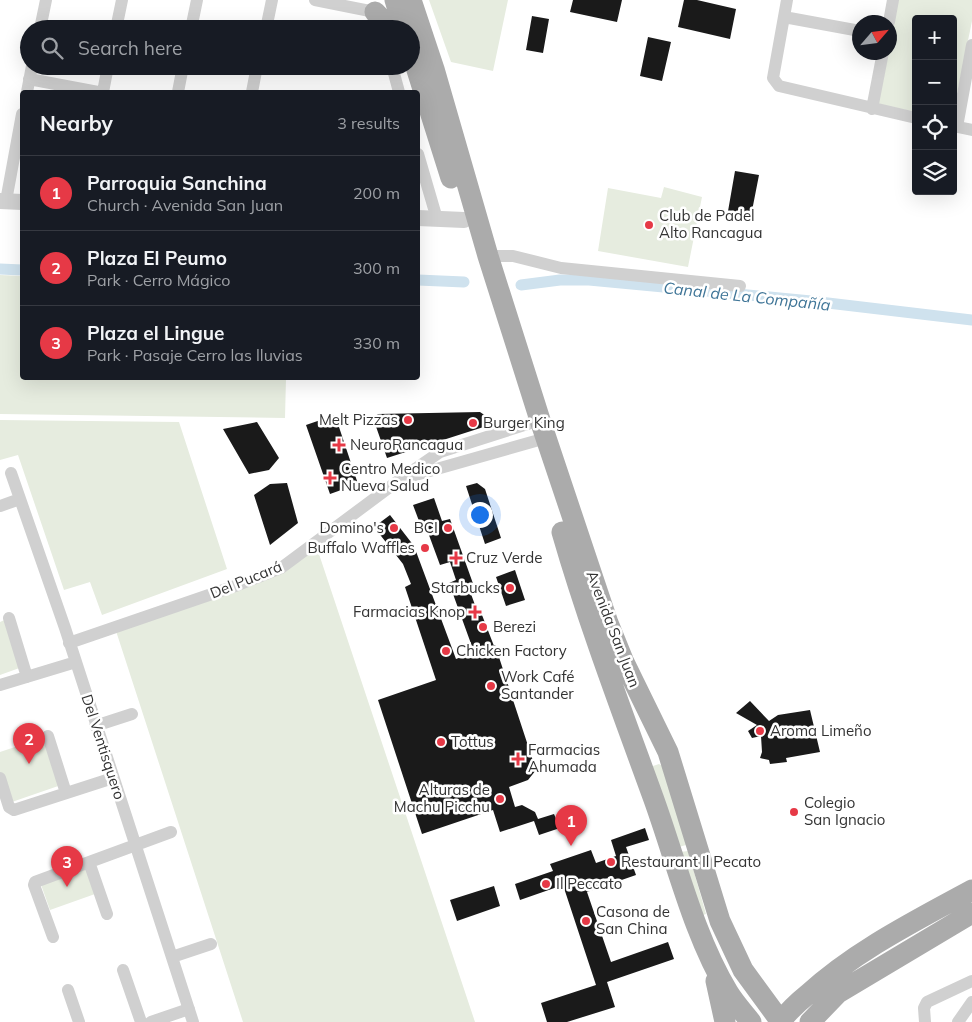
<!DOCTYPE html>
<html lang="en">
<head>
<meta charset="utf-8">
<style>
  body { margin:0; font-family:Mulish,sans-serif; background:#242831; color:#f1f3f6 }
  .controls { position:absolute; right:15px; top:15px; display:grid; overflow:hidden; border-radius:5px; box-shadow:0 5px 20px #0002 }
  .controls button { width:45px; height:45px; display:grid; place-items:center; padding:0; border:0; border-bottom:1px solid #363941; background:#171b24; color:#f1f3f6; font:25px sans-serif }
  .compass { position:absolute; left:852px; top:15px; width:45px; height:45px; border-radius:50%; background:#171b24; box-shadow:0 5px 20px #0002; rotate:62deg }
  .you { position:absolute; left:479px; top:514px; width:18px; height:18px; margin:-12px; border:4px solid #fff; border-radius:50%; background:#1a73e8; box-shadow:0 0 0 8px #1a73e833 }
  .badge { display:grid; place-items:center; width:32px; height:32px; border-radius:50%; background:#e63946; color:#fff; font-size:16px; font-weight:700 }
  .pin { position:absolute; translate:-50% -41px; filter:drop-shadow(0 1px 2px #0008) }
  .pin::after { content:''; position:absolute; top:26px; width:18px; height:15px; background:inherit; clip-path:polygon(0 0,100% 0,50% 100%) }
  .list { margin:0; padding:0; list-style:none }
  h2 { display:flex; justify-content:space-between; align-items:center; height:65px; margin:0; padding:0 20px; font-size:21px }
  h2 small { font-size:16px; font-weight:400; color:#9ea1a6 }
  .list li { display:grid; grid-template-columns:32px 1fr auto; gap:15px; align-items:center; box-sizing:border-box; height:75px; padding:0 20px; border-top:1px solid #363941 }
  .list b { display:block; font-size:19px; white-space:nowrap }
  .list p { margin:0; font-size:16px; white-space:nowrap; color:#9ea1a6 }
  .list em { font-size:16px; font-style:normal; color:#9ea1a6 }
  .icon { flex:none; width:28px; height:28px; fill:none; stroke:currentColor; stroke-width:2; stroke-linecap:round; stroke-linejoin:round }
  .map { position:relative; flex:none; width:972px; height:1022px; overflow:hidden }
  .search { position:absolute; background:#171b24; box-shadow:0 5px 20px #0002; left:20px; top:20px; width:400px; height:55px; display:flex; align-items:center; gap:12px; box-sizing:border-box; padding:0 18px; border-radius:28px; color:#9ea1a6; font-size:19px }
  .panel { position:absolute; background:#171b24; box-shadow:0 5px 20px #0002; left:20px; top:90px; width:400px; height:290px; border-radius:5px }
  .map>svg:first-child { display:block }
</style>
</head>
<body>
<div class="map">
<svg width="972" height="1022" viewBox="0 0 972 1022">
  <rect width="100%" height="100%" fill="#fff"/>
  <path fill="#e6ecdf" d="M 429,0 L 508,0 L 493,71 L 451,62 Z
    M 897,0 L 972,0 L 972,21 L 953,114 L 953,19 L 916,19 L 916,112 L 876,104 L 886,53 L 890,52 L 890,36 Z
    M 664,187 L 702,197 L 688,267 L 598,251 L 608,188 L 661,198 Z
    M 0,275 L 22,276 L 22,378 L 286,378 L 285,418 L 0,414 Z
    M 0,420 L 179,422 L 227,569 L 102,615 L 90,582 L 64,590 L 18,455 L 0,460 Z
    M 317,548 L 475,1022 L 243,1022 L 116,631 Z
    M 9,618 L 25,666 L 0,675 L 0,622 Z
    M 48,736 L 64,784 L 9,803 L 0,776 L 0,752 Z
    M 659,764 L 667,769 L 686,845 L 679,847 L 651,773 L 653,766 Z
    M 688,851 L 706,914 L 700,916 L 680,852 Z
    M 85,863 L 95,894 L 50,910 L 39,879 Z"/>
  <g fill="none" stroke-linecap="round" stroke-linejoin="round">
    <path stroke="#cfe2ee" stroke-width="11" d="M 0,269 L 22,270
      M 418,280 L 464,282
      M 521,285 L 560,280 L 589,280 L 811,301 L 972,320"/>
  </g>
  <path fill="#1a1a1a" d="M 573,0 L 622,0 L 617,22 L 570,12 Z
    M 684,0 L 697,0 L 736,9 L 730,39 L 678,27 Z
    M 532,16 L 549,19 L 543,53 L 526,50 Z
    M 648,37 L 671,42 L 662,81 L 640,76 Z
    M 735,171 L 759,175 L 750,221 L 727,217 Z
    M 480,412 L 496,423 L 387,458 L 373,418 L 378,414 Z
    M 335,415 L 358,484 L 330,494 L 306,425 Z
    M 257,422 L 279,458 L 269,470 L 249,474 L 223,429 Z
    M 287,483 L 298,523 L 270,545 L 254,495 L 270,484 Z
    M 477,483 L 485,489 L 501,538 L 485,544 L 466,486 Z
    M 434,498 L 442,521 L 450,519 L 476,592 L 471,594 L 479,616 L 482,615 L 494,646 L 495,645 L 536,770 L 528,780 L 509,787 L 515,807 L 522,805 L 535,812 L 538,819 L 554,814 L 560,828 L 539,835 L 534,821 L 500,832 L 493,810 L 422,834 L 378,700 L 436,680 L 405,587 L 411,584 L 403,564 L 374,527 L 390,515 L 414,546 L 456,659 L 474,652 L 449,583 L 456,580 L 450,562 L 440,565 L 426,527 L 422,529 L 413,505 Z
    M 515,570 L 525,600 L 506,606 L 496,577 Z
    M 750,701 L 769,721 L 778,715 L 810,710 L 820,752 L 786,758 L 787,762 L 770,764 L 769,760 L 760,758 L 762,752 L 761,736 L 752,738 L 748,731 L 757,725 L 736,713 Z
    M 645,828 L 649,840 L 626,847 L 636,875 L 587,892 L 611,962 L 668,942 L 674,959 L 607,982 L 615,1007 L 567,1022 L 547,1022 L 541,1003 L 596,985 L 563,885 L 520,900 L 515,884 L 553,871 L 550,864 L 591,850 L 596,863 L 616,856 L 611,840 Z
    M 494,886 L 500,906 L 457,921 L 450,900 Z"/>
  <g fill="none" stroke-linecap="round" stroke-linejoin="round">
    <path stroke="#d0d0d0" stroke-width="12" d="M 315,0 L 375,12 L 377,18
      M 787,0 L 773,78 L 779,86 L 916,118
      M 784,17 L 860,31
      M 889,22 L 893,0
      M 40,29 L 46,0
      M 116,29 L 122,0
      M 191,29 L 197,0
      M 266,29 L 272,0
      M 392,66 L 399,92
      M 29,79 L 98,92
      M 27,92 L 32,66
      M 103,92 L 108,66
      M 178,92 L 183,66
      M 252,92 L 257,66
      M 872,109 L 883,52
      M 953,126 L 972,130
      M 957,127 L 972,45
      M 418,154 L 437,219
      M 6,201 L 22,114
      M 488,256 L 513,256 L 561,268 L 740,286
      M 11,473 L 65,628 L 193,1022
      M 412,476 L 546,438
      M 0,506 L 20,499
      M 9,618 L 27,677
      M 69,643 L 238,585 L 281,568 L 402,478 L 440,452 L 540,420
      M 0,685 L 76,662
      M 95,726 L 132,714
      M 48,736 L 66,793
      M 0,778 L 9,807 L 14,810 L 113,778
      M 89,862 L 107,914
      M 53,937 L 34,885 L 35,882 L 171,832
      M 172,957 L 211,944
      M 123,970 L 141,1022
      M 68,990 L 79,1022
      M 151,1022 L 189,1009
      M 925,1022 L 924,1008 L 927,1002 L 972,981
      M 958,1022 L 972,1002"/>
    <path stroke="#d0d0d0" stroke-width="16" d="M 0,201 L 22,202
      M 418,218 L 464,220"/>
    <path stroke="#ababab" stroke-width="21" d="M 395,0 L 404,29
      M 411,0 L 434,69 L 488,256 L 540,420 L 608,623 L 623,660 L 668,752 L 720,921 L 743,970 L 781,1022
      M 375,12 L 391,29
      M 411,51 L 451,178
      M 562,532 C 588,622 621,709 653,797 C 676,860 693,934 728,992 C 734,1002 743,1012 751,1022
      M 716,981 L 725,1022
      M 780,1022 C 788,1012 797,1003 807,995 C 855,951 915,921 972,890
      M 810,1022 L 838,993 L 972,913"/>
  </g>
  <g fill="#e63946" stroke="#fff" stroke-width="2">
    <circle cx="649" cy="225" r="5"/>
    <circle cx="408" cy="420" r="5"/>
    <circle cx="473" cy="423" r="5"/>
    <path d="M336.5 437.5h5v5h5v5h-5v5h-5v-5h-5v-5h5z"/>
    <path d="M327.5 470.5h5v5h5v5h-5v5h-5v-5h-5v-5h5z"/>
    <circle cx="394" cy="528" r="5"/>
    <circle cx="448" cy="528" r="5"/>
    <circle cx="425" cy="548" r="5"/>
    <path d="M453.5 550.5h5v5h5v5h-5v5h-5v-5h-5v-5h5z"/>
    <circle cx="510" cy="588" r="5"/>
    <path d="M472.5 604.5h5v5h5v5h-5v5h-5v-5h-5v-5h5z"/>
    <circle cx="483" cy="627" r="5"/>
    <circle cx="446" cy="651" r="5"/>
    <circle cx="491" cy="686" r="5"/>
    <circle cx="760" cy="731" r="5"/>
    <circle cx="441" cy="742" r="5"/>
    <path d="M515.5 751.5h5v5h5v5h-5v5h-5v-5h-5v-5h5z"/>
    <circle cx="500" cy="799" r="5"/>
    <circle cx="794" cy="812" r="5"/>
    <circle cx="611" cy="862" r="5"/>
    <circle cx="546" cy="884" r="5"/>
    <circle cx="586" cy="921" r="5"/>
  </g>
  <g text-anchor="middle" stroke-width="5" stroke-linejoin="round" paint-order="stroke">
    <g font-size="15" fill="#333" stroke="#fff" text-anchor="start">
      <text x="659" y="221">Club de Padel<tspan x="659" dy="17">Alto Rancagua</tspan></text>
      <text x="398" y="425" text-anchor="end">Melt Pizzas</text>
      <text x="483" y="428">Burger King</text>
      <text x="350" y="450">NeuroRancagua</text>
      <text x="341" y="474">Centro Medico<tspan x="341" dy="17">Nueva Salud</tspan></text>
      <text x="384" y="533" text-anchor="end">Domino's</text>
      <text x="438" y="533" text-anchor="end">BCI</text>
      <text x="415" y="553" text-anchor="end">Buffalo Waffles</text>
      <text x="466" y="563">Cruz Verde</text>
      <text x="500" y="593" text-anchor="end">Starbucks</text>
      <text x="465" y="617" text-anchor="end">Farmacias Knop</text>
      <text x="493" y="632">Berezi</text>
      <text x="456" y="656">Chicken Factory</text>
      <text x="501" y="682">Work Café<tspan x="501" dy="17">Santander</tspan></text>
      <text x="770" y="736">Aroma Limeño</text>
      <text x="451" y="747">Tottus</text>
      <text x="528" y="755">Farmacias<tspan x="528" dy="17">Ahumada</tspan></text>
      <text x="490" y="795" text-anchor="end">Alturas de<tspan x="490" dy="17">Machu Picchu</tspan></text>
      <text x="804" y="808">Colegio<tspan x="804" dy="17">San Ignacio</tspan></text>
      <text x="621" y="867">Restaurant Il Pecato</text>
      <text x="556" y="889">Il Peccato</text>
      <text x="596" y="917">Casona de<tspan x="596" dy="17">San China</tspan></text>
    </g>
    <g font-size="15" fill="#333" stroke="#fff">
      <text transform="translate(246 580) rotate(-22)" y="5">Del Pucará</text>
      <text transform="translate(613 629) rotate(69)" y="5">Avenida San Juan</text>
      <text transform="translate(103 747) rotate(72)" y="5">Del Ventisquero</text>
    </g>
    <g font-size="16" font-style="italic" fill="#3f7597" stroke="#fff">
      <text transform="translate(747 296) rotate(6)" y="6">Canal de La Compañía</text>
    </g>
  </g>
</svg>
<div class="controls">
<button>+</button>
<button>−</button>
<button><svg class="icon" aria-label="locate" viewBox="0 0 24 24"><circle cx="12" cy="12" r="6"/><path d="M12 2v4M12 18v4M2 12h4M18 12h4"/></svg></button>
<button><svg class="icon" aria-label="layers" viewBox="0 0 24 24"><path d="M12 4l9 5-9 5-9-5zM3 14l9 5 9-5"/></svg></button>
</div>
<svg class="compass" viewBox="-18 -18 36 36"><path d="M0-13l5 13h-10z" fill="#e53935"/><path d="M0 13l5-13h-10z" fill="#9ea1a6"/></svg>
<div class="you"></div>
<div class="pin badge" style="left:571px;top:846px">1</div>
<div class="pin badge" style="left:29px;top:764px">2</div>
<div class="pin badge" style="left:67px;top:887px">3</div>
<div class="search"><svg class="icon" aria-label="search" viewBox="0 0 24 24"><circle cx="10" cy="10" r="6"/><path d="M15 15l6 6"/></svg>Search here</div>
<section class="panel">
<h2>Nearby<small>3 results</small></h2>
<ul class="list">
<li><span class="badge">1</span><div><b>Parroquia Sanchina</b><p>Church · Avenida San Juan</p></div><em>200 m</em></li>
<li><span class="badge">2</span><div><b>Plaza El Peumo</b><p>Park · Cerro Mágico</p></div><em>300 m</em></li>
<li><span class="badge">3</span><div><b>Plaza el Lingue</b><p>Park · Pasaje Cerro las lluvias</p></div><em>330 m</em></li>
</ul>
</section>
</div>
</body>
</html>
